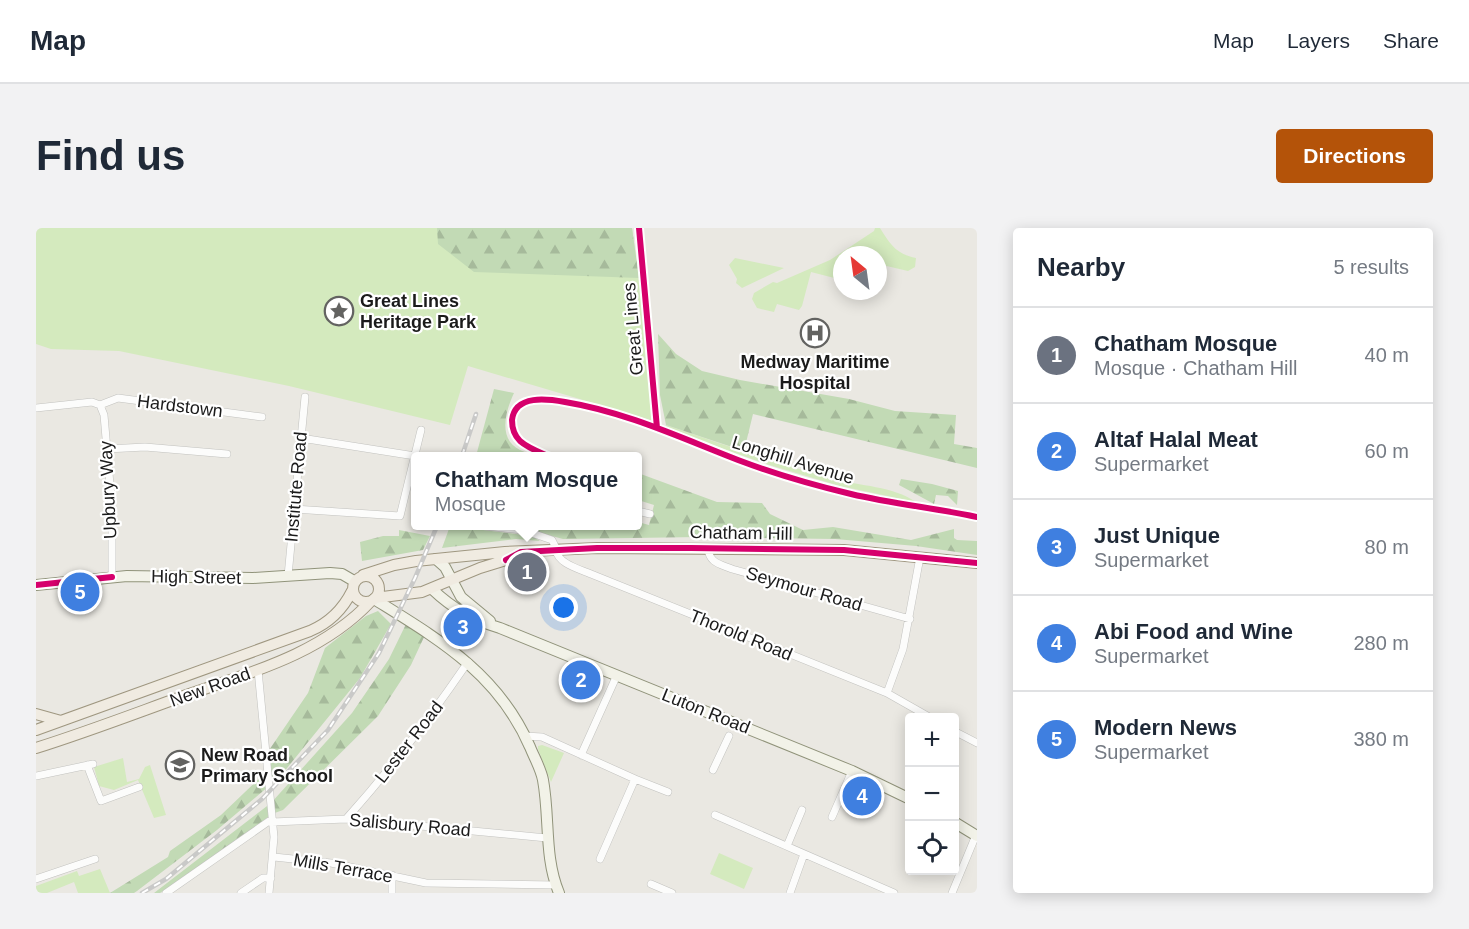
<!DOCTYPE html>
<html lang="en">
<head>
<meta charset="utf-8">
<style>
  body { margin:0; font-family:Arial,sans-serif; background:#f2f2f3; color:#1f2937 }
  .controls { position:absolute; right:18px; bottom:18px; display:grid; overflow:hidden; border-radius:6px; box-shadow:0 3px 15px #0003 }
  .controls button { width:54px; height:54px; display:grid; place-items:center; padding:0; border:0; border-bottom:2px solid #e0e1e3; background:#fff; color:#1f2937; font:30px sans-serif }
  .compass { position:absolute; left:797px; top:18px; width:54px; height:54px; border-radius:50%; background:#fff; box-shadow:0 3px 15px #0003; rotate:331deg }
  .you { position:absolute; left:528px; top:380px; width:21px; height:21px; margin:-15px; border:4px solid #fff; border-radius:50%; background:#1a73e8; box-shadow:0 0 0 9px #1a73e833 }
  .badge { display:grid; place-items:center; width:39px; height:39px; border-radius:50%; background:#b45309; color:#fff; font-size:20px; font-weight:700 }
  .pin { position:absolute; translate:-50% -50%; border:3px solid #fff; box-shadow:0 2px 6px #0006 }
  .popup { position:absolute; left:375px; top:224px; width:231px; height:78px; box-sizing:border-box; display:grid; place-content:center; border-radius:6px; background:#fff; filter:drop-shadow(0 2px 4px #0005); font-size:20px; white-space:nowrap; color:#747a83 }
  .popup b { font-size:22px; color:#1f2937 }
  .popup::after { content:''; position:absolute; left:50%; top:100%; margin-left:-12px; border:12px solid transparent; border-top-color:#fff }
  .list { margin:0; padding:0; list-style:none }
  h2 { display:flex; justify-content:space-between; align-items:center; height:78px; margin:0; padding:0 24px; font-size:26px }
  h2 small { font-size:20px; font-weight:400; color:#747a83 }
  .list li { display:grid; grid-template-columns:39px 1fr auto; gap:18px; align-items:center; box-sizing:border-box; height:96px; padding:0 24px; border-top:2px solid #e0e1e3 }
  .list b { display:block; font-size:22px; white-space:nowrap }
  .list p { margin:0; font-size:20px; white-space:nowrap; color:#747a83 }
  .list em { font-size:20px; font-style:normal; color:#747a83 }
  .icon { flex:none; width:33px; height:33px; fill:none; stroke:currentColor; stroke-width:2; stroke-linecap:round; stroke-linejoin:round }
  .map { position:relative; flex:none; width:941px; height:665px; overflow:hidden; border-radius:6px }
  header { display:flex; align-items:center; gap:36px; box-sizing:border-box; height:84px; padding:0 30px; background:#fff; border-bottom:2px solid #e0e1e3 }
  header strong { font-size:28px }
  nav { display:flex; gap:33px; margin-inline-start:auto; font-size:21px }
  .intro { display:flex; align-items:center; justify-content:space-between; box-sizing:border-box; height:144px; padding:0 36px }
  h1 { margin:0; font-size:42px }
  .button { padding:15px 27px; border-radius:6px; background:#b45309; color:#fff; font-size:21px; font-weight:700 }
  main { display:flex; gap:36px; padding:0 36px }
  aside { flex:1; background:#fff; border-radius:6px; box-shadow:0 3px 15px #0003 }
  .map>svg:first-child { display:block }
</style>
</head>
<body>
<header>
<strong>Map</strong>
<nav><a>Map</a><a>Layers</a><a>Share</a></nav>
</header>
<div class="intro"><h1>Find us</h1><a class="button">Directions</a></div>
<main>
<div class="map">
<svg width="941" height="665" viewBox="0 0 941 665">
  <defs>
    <pattern id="forest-firs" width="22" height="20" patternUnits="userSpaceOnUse" patternTransform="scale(1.5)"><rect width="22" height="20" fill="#c2dab5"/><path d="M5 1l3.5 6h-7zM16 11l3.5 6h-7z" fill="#a6ba9b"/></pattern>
  </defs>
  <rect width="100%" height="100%" fill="#eae8e2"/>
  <path fill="#d4eabe" d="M 0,0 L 596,0 L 603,50 L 618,193 L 432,138 L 414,197 L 253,158 L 83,123 L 15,121 L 0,116 Z
    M 839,0 L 844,0 C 854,16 860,26 880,30 L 879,39 L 872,43 L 842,36 L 842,27 L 806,27 L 806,52 L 775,44 L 766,78 L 763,82 L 741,76 L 738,84 L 721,80 L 716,71 L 718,65 L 737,54 L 741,55 L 794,32 L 838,3 Z
    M 699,30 L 748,40 L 706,60 L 700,55 L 701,51 L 693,37 Z
    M 630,197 C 686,216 741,235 797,251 C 824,258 857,258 880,274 L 804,258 L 730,236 L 629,200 Z
    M 506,517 L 528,525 L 515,554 L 502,521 L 502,518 Z
    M 87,530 L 91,554 L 103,551 L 109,539 L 114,537 L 130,587 L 118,590 L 102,552 L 78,562 L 63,558 L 58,539 Z
    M 683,625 L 717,640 L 708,661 L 674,646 Z
    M 64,641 L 74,665 L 42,665 L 38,654 L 11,665 L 0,665 L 0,658 L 41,643 L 43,648 Z"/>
  <path fill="url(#forest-firs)" d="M 401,0 L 596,0 L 603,50 L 438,44 L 402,16 Z
    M 622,106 L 640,126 L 666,143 L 704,152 L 813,171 L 859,183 L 920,187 L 918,216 L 941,220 L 941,240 L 717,186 L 708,223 L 630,197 L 624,167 Z
    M 458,161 L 478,165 C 470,182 461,211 484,222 C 490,225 497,227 503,228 L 440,228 Z
    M 602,245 L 681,274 L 726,275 L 734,286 L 767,302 L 797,299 L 875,312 L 918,301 L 918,310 L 921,312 L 941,313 L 941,327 L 880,318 L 799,311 L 664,309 L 527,311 L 497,303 L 496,298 L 602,298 L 602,294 L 613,297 L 618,277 L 602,272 Z
    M 865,251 L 896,256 L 922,263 L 921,277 L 912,268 L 900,267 L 898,276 L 863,257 Z
    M 414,298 L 496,308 L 504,313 L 480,311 L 406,320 Z
    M 363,302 L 394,308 L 387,322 L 326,333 L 324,314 L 347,308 L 363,308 Z
    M 342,383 L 355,396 L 324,450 L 247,545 L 232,553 L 233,558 L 181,602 L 101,663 L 98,665 L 74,665 L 132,629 L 134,623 L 185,587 L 231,543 L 229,528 L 272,465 L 289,420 L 330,388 Z
    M 371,394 L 389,407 L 375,437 L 342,488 L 247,582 L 236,586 L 203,611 L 124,665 L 118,665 L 235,575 L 316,485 L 353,431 Z"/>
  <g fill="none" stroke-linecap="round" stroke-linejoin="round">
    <g stroke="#c2c2bf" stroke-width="8">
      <path id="street" d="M 64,177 L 68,187 L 76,280 L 76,349
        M 64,177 L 82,170 L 226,189
        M 0,180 L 56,174 L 64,177
        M 265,210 L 379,228
        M 71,221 L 109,219 L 191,226
        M 512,228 C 503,224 492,220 484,213 C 479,208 476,200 476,192 C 479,166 512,171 529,174 C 590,184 645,210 702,232 C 739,246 777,257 815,266 C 857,276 899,280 941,289
        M 258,281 L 364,288 L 385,202
        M 602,283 L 614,286
        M 449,298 L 487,302 L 516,312 L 521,322
        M 672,320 C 673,335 684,336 696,341 L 874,391
        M 520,322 C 522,336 544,341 555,346 L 851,465 L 895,490
        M 252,348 L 269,169
        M 222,442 L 238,609 L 233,665
        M 851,465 L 867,421 L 884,329
        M 918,503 L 941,515
        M 489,508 L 506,509 L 599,551 L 632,564
        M 545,527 L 581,447
        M 51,537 L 65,573 L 103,559
        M 677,542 L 693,508
        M 0,548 L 57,536
        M 679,587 L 858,665
        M 796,589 L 816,543
        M 310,591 C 356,540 393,491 432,434
        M 236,594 L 310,591 L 511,610
        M 751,618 L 766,582
        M 238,629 L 295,635 L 390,655 L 519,657
        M 564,631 L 599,551
        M 356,647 L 356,665
        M 0,651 L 59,631
        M 615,656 L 636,665
        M 130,665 L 236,591
        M 205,665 L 227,650 L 235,650
        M 754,665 L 768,626
        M 916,665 L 940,607"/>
    </g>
    <g stroke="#90937a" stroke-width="12">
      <path id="secondary" d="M 400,331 L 409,339 L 425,369 L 454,393
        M 0,357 L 91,348 L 217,350 L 294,345 L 306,346 L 318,353
        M 396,361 C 417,381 437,392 464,400 L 816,543 L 874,571
        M 338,371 C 402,411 462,445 494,519 C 498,529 505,541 507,552 C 514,590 508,629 523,665
        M 918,594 L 941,608"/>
    </g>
    <g stroke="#9f9780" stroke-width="12">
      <path id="primary" d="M 327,347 L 358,337 L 380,333 L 469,324 L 561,320 L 808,322 L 941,335
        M317 361a13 13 0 1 1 26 0a13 13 0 1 1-26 0Z
        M 339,370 L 386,364 L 444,340 L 470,332 L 485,324
        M 0,486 L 25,493
        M 0,502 L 274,403 C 293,395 307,381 316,363
        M 0,520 C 48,505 95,487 142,470 C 210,446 285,427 335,373"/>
    </g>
    <use href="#street" stroke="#fcfcfb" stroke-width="7"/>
    <use href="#secondary" stroke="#f2f2e8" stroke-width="10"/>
    <use href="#primary" stroke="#f0ebe1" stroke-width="10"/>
    <g stroke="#c9c9c8" stroke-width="4.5">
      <path id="rail" d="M 426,228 L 440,186
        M 106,665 L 130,651 L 226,571 L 292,502 L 343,425 L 379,350 L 401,298"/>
    </g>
    <use href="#rail" stroke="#fff" stroke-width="2" stroke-dasharray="7" stroke-linecap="butt"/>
    <g stroke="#fff" stroke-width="10">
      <path id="cycleway" d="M 603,0 L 621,200
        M 512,228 C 503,224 492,220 484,213 C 479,208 476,200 476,192 C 479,166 512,171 529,174 C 590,184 645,210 702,232 C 739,246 777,257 815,266 C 857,276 899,280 941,289
        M 470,332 L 485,324 L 561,320 L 655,320 L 808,322 L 941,335
        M 0,357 L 76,349"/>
    </g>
    <use href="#cycleway" stroke="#d6006c" stroke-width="6"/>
  </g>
  <defs>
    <g id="sight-ring" transform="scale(1.5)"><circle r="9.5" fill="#fff" stroke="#636361" stroke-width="1.5"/><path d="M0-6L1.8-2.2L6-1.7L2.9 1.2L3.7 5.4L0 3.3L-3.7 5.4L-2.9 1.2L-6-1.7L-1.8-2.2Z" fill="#636361"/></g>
    <g id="hospital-ring" transform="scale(1.5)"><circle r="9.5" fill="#fff" stroke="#636361" stroke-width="1.5"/><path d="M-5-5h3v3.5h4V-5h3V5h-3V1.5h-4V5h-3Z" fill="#636361"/></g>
    <g id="school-ring" transform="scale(1.5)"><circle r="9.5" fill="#fff" stroke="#636361" stroke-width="1.5"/><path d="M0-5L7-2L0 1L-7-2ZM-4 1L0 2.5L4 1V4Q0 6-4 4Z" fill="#636361"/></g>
  </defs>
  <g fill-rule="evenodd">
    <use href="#sight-ring" x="303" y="83"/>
    <use href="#hospital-ring" x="779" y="105"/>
    <use href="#school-ring" x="144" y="537"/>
  </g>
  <g text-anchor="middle" stroke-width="4.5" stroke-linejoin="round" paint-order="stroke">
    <g font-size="18" font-weight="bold" fill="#1b1b1b" stroke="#fff" text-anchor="start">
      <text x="324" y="79">Great Lines<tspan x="324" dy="21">Heritage Park</tspan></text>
      <text x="779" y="140" text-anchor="middle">Medway Maritime<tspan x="779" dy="21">Hospital</tspan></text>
      <text x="165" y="533">New Road<tspan x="165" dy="21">Primary School</tspan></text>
    </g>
    <g font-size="18" fill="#1b1b1b" stroke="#fff">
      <text transform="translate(597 101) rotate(-95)" y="6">Great Lines</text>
      <text transform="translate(144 178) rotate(7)" y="6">Hardstown</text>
      <text transform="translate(757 232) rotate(17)" y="6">Longhill Avenue</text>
      <text transform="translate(260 259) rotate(-85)" y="6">Institute Road</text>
      <text transform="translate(72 262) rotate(-93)" y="6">Upbury Way</text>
      <text transform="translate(705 305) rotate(1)" y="6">Chatham Hill</text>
      <text transform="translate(160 349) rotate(1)" y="6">High Street</text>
      <text transform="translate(768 361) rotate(16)" y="6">Seymour Road</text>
      <text transform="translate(705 407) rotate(22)" y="6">Thorold Road</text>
      <text transform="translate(174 459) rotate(-20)" y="6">New Road</text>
      <text transform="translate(670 483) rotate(22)" y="6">Luton Road</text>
      <text transform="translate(373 514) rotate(-52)" y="6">Lester Road</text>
      <text transform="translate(374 597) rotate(5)" y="6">Salisbury Road</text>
      <text transform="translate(307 640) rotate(10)" y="6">Mills Terrace</text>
    </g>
  </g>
</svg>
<div class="controls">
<button>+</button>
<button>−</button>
<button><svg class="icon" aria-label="locate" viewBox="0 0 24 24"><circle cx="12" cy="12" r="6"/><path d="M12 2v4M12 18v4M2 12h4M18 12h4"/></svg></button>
</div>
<svg class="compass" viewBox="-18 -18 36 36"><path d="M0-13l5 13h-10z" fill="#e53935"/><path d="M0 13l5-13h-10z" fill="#747a83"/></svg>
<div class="you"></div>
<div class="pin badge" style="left:491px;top:344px;background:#6b7280">1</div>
<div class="popup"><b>Chatham Mosque</b>Mosque</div>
<div class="pin badge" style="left:545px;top:452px;background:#3f7fe0">2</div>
<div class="pin badge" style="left:427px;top:399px;background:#3f7fe0">3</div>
<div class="pin badge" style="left:826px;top:568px;background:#3f7fe0">4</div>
<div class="pin badge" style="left:44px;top:364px;background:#3f7fe0">5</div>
</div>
<aside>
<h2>Nearby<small>5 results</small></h2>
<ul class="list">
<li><span class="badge" style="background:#6b7280">1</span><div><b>Chatham Mosque</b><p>Mosque · Chatham Hill</p></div><em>40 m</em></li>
<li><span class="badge" style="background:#3f7fe0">2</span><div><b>Altaf Halal Meat</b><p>Supermarket</p></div><em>60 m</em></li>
<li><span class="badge" style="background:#3f7fe0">3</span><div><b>Just Unique</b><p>Supermarket</p></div><em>80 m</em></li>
<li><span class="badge" style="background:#3f7fe0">4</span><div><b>Abi Food and Wine</b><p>Supermarket</p></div><em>280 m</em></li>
<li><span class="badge" style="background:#3f7fe0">5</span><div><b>Modern News</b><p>Supermarket</p></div><em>380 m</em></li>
</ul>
</aside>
</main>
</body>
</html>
